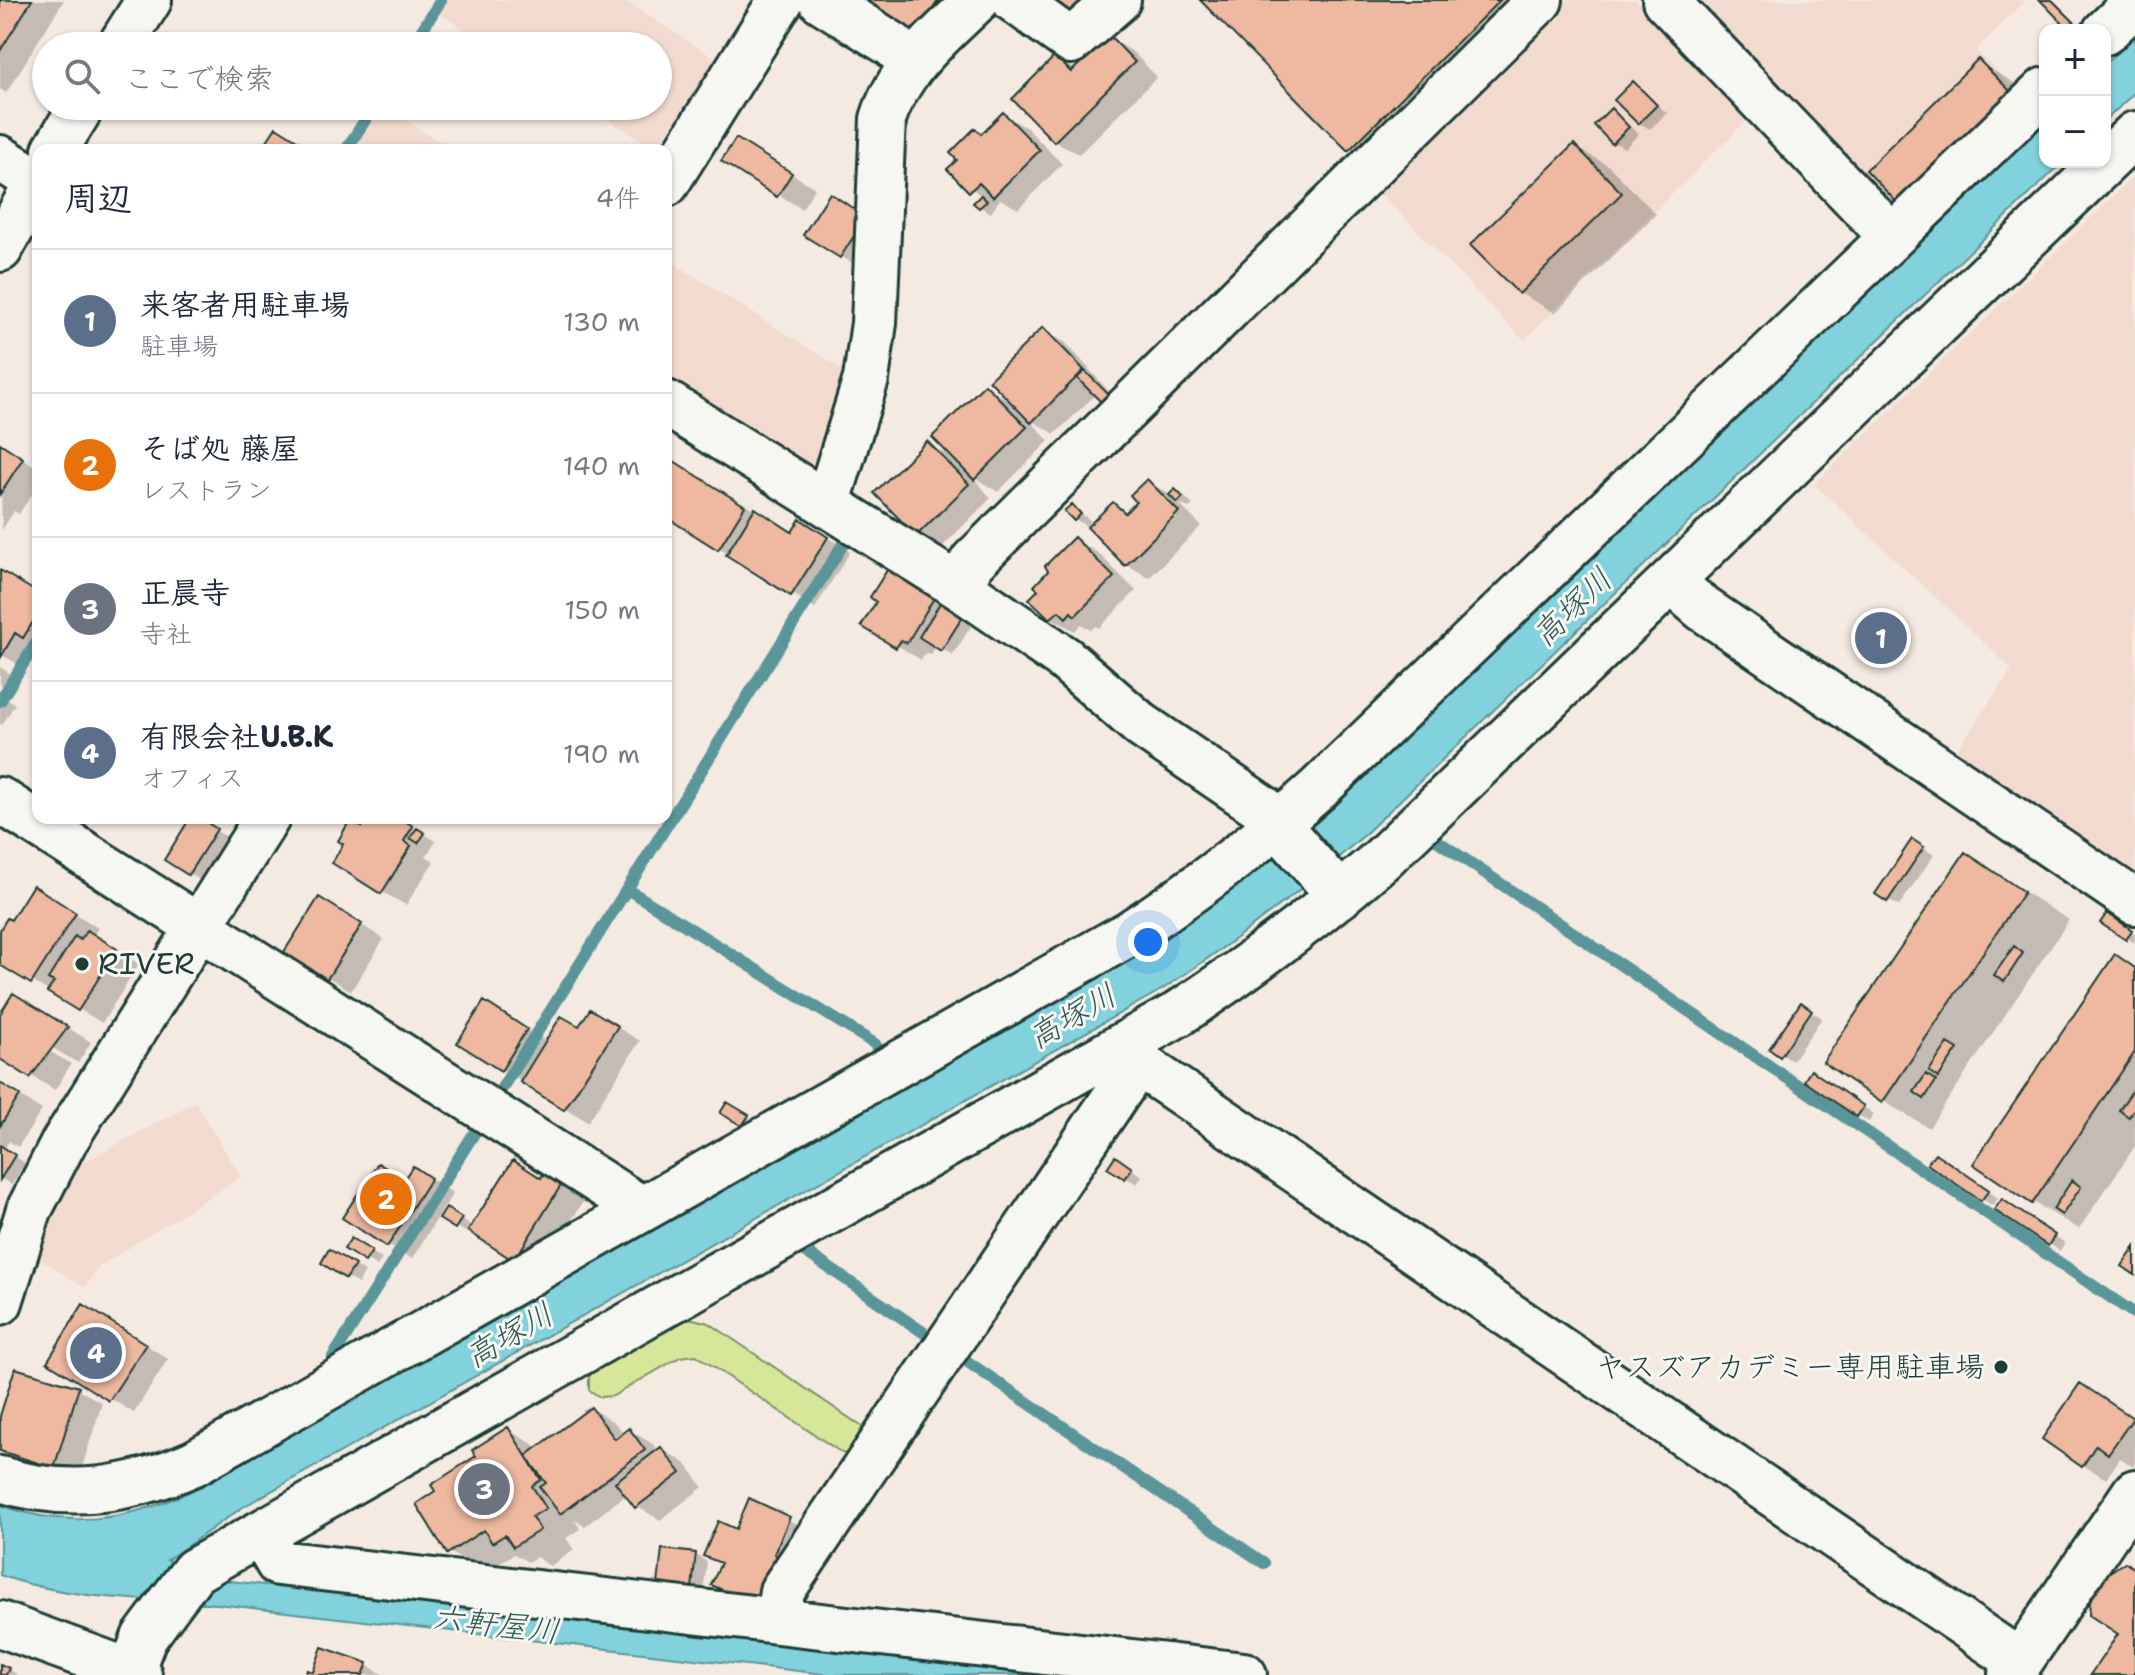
<!DOCTYPE html>
<html lang="ja">
<head>
<meta charset="utf-8">
<style>
  body { margin:0; font-family:"Shantell Sans","Klee One",sans-serif; background:#f6f6f7; color:#1f2937 }
  .controls { position:absolute; right:24px; top:24px; display:grid; overflow:hidden; border-radius:16px; box-shadow:0 2px 6px #0004 }
  .controls button { width:72px; height:72px; display:grid; place-items:center; padding:0; border:0; border-bottom:2px solid #e0e1e3; background:#fff; color:#1f2937; font:40px sans-serif }
  .you { position:absolute; left:1148px; top:942px; width:28px; height:28px; margin:-20px; border:6px solid #fff; border-radius:50%; background:#1a73e8; box-shadow:0 0 0 12px #1a73e833 }
  .badge { display:grid; place-items:center; width:52px; height:52px; border-radius:50%; background:#0f766e; color:#fff; font-size:26px; font-weight:700 }
  .pin { position:absolute; translate:-50% -50%; border:4px solid #fff; box-shadow:0 2px 8px #0006 }
  .list { margin:0; padding:0; list-style:none }
  h2 { display:flex; justify-content:space-between; align-items:center; height:104px; margin:0; padding:0 32px; font-size:34px }
  h2 small { font-size:26px; font-weight:400; color:#747a83 }
  .list li { display:grid; grid-template-columns:52px 1fr auto; gap:24px; align-items:center; box-sizing:border-box; height:144px; padding:0 32px; border-top:2px solid #e0e1e3 }
  .list b { display:block; font-size:30px; white-space:nowrap }
  .list p { margin:0; font-size:26px; white-space:nowrap; color:#747a83 }
  .list em { font-size:26px; font-style:normal; color:#747a83 }
  .icon { flex:none; width:44px; height:44px; fill:none; stroke:currentColor; stroke-width:2; stroke-linecap:round; stroke-linejoin:round }
  .map { position:relative; flex:none; width:2135px; height:1675px; overflow:hidden }
  .search { position:absolute; background:#fff; box-shadow:0 2px 6px #0004; left:32px; top:32px; width:640px; height:88px; display:flex; align-items:center; gap:20px; box-sizing:border-box; padding:0 28px; border-radius:44px; color:#747a83; font-size:30px }
  .panel { position:absolute; background:#fff; box-shadow:0 2px 6px #0004; left:32px; top:144px; width:640px; height:680px; border-radius:16px }
  .map>svg:first-child { display:block }
</style>
</head>
<body>
<div class="map">
<svg width="2135" height="1675" viewBox="0 0 2135 1675">
  <rect width="100%" height="100%" fill="#f4eae2"/>
  <filter id="ink" filterUnits="userSpaceOnUse"><feTurbulence type="fractalNoise" baseFrequency=".0125" numOctaves="2"/><feDisplacementMap in="SourceGraphic" scale="16" xChannelSelector="R" yChannelSelector="G"/><feConvolveMatrix kernelMatrix="1 2 1 2 8 2 1 2 1" color-interpolation-filters="sRGB"/></filter>
  <g filter="url(#ink)">
    <path fill="#f2dbce" d="M 444,0 L 624,0 L 716,59 L 656,150 L 586,106 L 658,106 L 658,46 L 491,46 L 437,12 Z
      M 1562,0 L 1636,0 L 1749,118 L 1524,340 L 1373,186 Z
      M 1693,0 L 2026,0 L 1976,50 L 2021,96 L 1898,214 Z
      M 377,106 L 383,106 L 453,150 L 350,150 Z
      M 2135,175 L 2135,877 L 1954,754 L 2012,669 L 1814,484 Z
      M 666,258 L 856,378 L 823,487 L 666,388 Z
      M 195,1102 L 241,1177 L 100,1266 L 85,1288 L 38,1258 L 51,1219 L 77,1166 Z"/>
    <path fill="#d7e79a" stroke="#7b9267" stroke-width="2" d="M 689,1318 L 709,1323 L 861,1426 L 867,1436 L 855,1455 L 842,1453 L 696,1355 L 680,1357 L 613,1396 L 600,1397 L 589,1390 L 589,1377 L 596,1367 Z"/>
    <path fill="#82d2dd" stroke="#5a9699" stroke-width="2" d="M 2135,35 L 2135,92 L 2105,121 L 2105,64 Z
      M 2045,122 L 2045,162 L 2063,162 L 1362,837 C 1299,893 1234,942 1163,989 L 243,1507 L 167,1560 L 222,1580 L 1039,1675 L 833,1675 L 217,1604 C 145,1599 68,1600 0,1575 L 0,1505 C 66,1529 126,1521 189,1492 L 1142,953 C 1210,908 1273,861 1334,807 Z"/>
    <path fill="#0003" d="M 0,0 L 64,0 L 6,93 L 0,89 Z
      M 856,0 L 976,0 L 938,50 Z
      M 1203,0 L 1555,0 L 1384,169 L 1349,149 Z
      M 2042,0 L 2055,1 L 2084,30 L 2072,30 Z
      M 1109,38 L 1132,51 L 1157,77 L 1079,154 L 1055,141 L 1055,59 L 1076,70 Z
      M 1978,62 L 2013,82 L 2045,114 L 2045,123 L 1939,227 L 1904,207 Z
      M 1633,84 L 1667,113 L 1650,129 L 1639,123 Z
      M 1611,111 L 1639,134 L 1625,148 L 1613,142 Z
      M 1004,115 L 1027,128 L 1062,164 L 1018,209 L 1000,199 L 991,213 L 980,207 L 982,197 L 950,169 Z
      M 1574,146 L 1609,166 L 1656,214 L 1555,313 L 1520,293 Z
      M 760,154 L 815,188 L 802,209 L 723,161 Z
      M 854,210 L 864,270 L 806,235 Z
      M 1043,330 L 1066,343 L 1120,404 L 1096,394 L 1055,434 L 1029,419 L 1049,441 L 998,492 L 972,476 L 991,498 L 941,548 L 917,534 L 928,444 L 954,459 L 985,387 L 1012,402 Z
      M 0,444 L 38,468 L 38,485 L 19,514 L 14,511 L 2,530 Z
      M 666,457 L 794,533 L 824,535 L 850,552 L 815,608 L 666,514 Z
      M 1147,481 L 1172,496 L 1175,492 L 1186,498 L 1193,505 L 1189,508 L 1179,504 L 1201,526 L 1149,578 L 1126,564 L 1114,504 L 1128,513 L 1139,502 Z
      M 1072,506 L 1091,521 L 1086,526 L 1075,519 Z
      M 1075,539 L 1098,553 L 1136,591 L 1099,628 L 1095,626 L 1091,630 L 1081,624 L 1075,631 L 1051,618 Z
      M 892,566 L 976,618 L 953,655 L 936,646 L 931,655 L 926,652 L 921,660 L 864,625 L 879,601 Z
      M 0,572 L 38,595 L 38,647 L 25,668 L 0,654 Z
      M 0,667 L 12,675 L 4,687 L 0,684 Z
      M 0,694 L 15,704 L 2,725 L 0,724 Z
      M 193,818 L 227,837 L 200,880 L 167,859 Z
      M 369,818 L 398,818 L 436,841 L 426,856 L 434,861 L 406,905 L 382,892 L 363,829 Z
      M 1913,841 L 1934,855 L 1899,906 L 1888,900 Z
      M 1966,855 L 2069,920 L 1929,1128 L 1883,1101 Z
      M 57,902 L 98,928 L 93,936 L 139,964 L 102,1023 L 0,962 L 0,934 L 12,923 Z
      M 343,913 L 384,939 L 351,991 L 287,952 Z
      M 2118,922 L 2135,934 L 2135,943 L 2127,938 Z
      M 2116,957 L 2135,968 L 2135,1146 L 2079,1229 L 2033,1202 Z
      M 1801,1005 L 1822,1018 L 1792,1061 L 1772,1048 Z
      M 37,1009 L 91,1042 L 78,1063 L 46,1044 L 44,1048 L 71,1064 L 55,1090 L 0,1057 L 0,1017 Z
      M 508,1018 L 547,1042 L 580,1029 L 614,1025 L 640,1041 L 588,1122 L 502,1069 Z
      M 1822,1079 L 1874,1114 L 1869,1122 L 1858,1115 Z
      M 0,1084 L 42,1110 L 18,1147 L 9,1141 L 4,1149 L 25,1163 L 12,1185 L 0,1178 Z
      M 728,1105 L 759,1123 L 754,1131 L 723,1112 Z
      M 1946,1163 L 1998,1198 L 1993,1206 L 1982,1199 Z
      M 1126,1165 L 1142,1176 L 1137,1184 L 1126,1178 Z
      M 413,1168 L 453,1193 L 412,1259 L 345,1218 L 405,1181 Z
      M 546,1173 L 586,1197 L 539,1273 L 469,1230 L 467,1233 L 442,1218 L 458,1217 L 473,1227 L 542,1180 Z
      M 2013,1208 L 2065,1243 L 2060,1251 L 1997,1209 Z
      M 363,1247 L 382,1259 L 377,1266 L 347,1248 Z
      M 330,1252 L 365,1272 L 358,1284 L 323,1263 Z
      M 107,1320 L 168,1359 L 134,1413 L 50,1361 Z
      M 2081,1385 L 2135,1420 L 2135,1463 L 2133,1466 L 2120,1458 L 2106,1479 L 2083,1465 Z
      M 78,1389 L 102,1403 L 78,1480 L 16,1461 L 0,1451 L 0,1423 Z
      M 592,1409 L 615,1423 L 624,1434 L 629,1430 L 653,1444 L 658,1452 L 662,1449 L 685,1463 L 703,1487 L 660,1520 L 636,1506 L 627,1494 L 585,1526 L 575,1520 L 580,1529 L 566,1538 L 574,1550 L 550,1566 L 536,1557 L 528,1562 L 514,1554 L 484,1572 L 449,1552 L 479,1457 L 508,1430 L 540,1448 Z
      M 750,1501 L 813,1532 L 777,1615 L 714,1585 L 722,1564 L 706,1555 L 737,1531 Z
      M 696,1555 L 707,1562 L 703,1593 L 672,1589 L 660,1583 Z
      M 367,1665 L 384,1675 L 307,1675 L 314,1674 Z
      M 0,1666 L 8,1669 L 18,1675 L 0,1675 Z"/>
    <g fill="none" stroke-linecap="round" stroke-linejoin="round">
      <path stroke="#5a9699" stroke-width="12" d="M 412,46 L 441,0
        M 346,150 L 374,106
        M 838,532 L 847,538 L 627,889 L 875,1044 L 881,1056
        M 0,701 L 38,640
        M 1429,835 L 2135,1314
        M 495,1099 L 627,889
        M 797,1246 L 936,1341
        M 956,1354 L 1264,1563
        M 333,1357 L 480,1124"/>
    </g>
    <path fill="#eeb9a0" stroke="#1f3d34" stroke-width="2" d="M 0,0 L 32,0 L 0,51 Z
      M 870,0 L 945,0 L 942,4 L 938,1 L 914,38 L 865,7 Z
      M 1034,0 L 1087,0 L 1072,24 Z
      M 1200,0 L 1500,0 L 1348,151 Z
      M 2040,0 L 2052,0 L 2081,29 L 2069,30 Z
      M 1109,35 L 1135,62 L 1054,142 L 1012,99 L 1055,56 L 1071,72 Z
      M 1978,59 L 2016,97 L 1903,209 L 1866,170 Z
      M 1633,81 L 1657,105 L 1638,124 L 1614,100 Z
      M 1611,108 L 1629,127 L 1612,144 L 1594,125 Z
      M 1003,112 L 1040,150 L 993,197 L 979,183 L 969,192 L 947,169 L 957,160 L 950,153 L 975,128 L 981,134 Z
      M 276,127 L 305,145 L 302,150 L 274,150 L 265,144 Z
      M 736,138 L 792,173 L 777,197 L 721,161 Z
      M 1574,144 L 1622,193 L 1519,294 L 1470,245 Z
      M 830,193 L 866,217 L 840,258 L 803,235 Z
      M 981,195 L 987,201 L 979,208 L 973,203 Z
      M 1043,327 L 1084,370 L 1031,423 L 989,380 Z
      M 1085,371 L 1110,396 L 1103,404 L 1077,378 Z
      M 985,384 L 1027,427 L 974,480 L 932,437 Z
      M 927,441 L 969,484 L 916,536 L 874,493 Z
      M 0,443 L 23,458 L 0,494 Z
      M 666,456 L 745,506 L 718,550 L 666,517 Z
      M 1147,479 L 1179,512 L 1125,566 L 1087,527 L 1113,502 L 1125,513 L 1136,502 L 1130,495 Z
      M 1175,489 L 1183,497 L 1177,503 L 1169,495 Z
      M 1072,504 L 1081,514 L 1074,521 L 1064,511 Z
      M 755,508 L 792,532 L 800,519 L 828,537 L 791,596 L 726,555 Z
      M 1074,537 L 1114,577 L 1075,616 L 1071,612 L 1066,618 L 1059,611 L 1050,619 L 1029,599 L 1038,590 L 1034,586 L 1048,571 L 1045,566 Z
      M 891,564 L 937,593 L 907,643 L 901,640 L 896,648 L 861,626 L 876,602 L 870,597 Z
      M 0,570 L 38,593 L 38,614 L 23,638 L 15,633 L 1,657 Z
      M 944,597 L 967,610 L 941,651 L 919,637 Z
      M 190,818 L 200,818 L 217,829 L 188,875 L 164,860 Z
      M 367,818 L 400,818 L 413,826 L 404,841 L 411,846 L 381,894 L 332,863 L 343,844 L 338,841 L 350,820 L 362,827 Z
      M 417,828 L 425,833 L 418,843 L 410,838 Z
      M 1912,839 L 1924,847 L 1887,902 L 1875,894 Z
      M 1965,852 L 2024,892 L 1882,1103 L 1823,1062 Z
      M 33,885 L 76,913 L 31,984 L 0,965 L 0,930 L 7,918 L 11,920 Z
      M 319,897 L 362,924 L 327,979 L 284,952 Z
      M 2107,913 L 2132,930 L 2126,940 L 2100,923 Z
      M 87,930 L 117,949 L 78,1011 L 47,992 L 54,982 L 48,979 L 75,936 L 80,940 Z
      M 2014,946 L 2023,953 L 2004,982 L 1994,975 Z
      M 2115,954 L 2135,968 L 2135,1052 L 2032,1204 L 1973,1164 Z
      M 13,993 L 68,1027 L 30,1078 L 0,1059 L 0,1014 Z
      M 484,1001 L 527,1029 L 501,1071 L 457,1043 Z
      M 1801,1002 L 1812,1010 L 1780,1057 L 1769,1049 Z
      M 590,1009 L 618,1026 L 564,1110 L 520,1082 L 561,1016 L 579,1026 Z
      M 1948,1043 L 1958,1049 L 1938,1078 L 1929,1071 Z
      M 1811,1070 L 1864,1106 L 1857,1117 L 1804,1081 Z
      M 1926,1074 L 1936,1081 L 1924,1099 L 1914,1092 Z
      M 0,1083 L 20,1095 L 0,1126 Z
      M 2135,1087 L 2135,1108 L 2129,1117 L 2119,1110 Z
      M 727,1102 L 749,1115 L 742,1126 L 720,1113 Z
      M 0,1145 L 15,1155 L 0,1180 Z
      M 1935,1153 L 1989,1190 L 1981,1201 L 1927,1164 Z
      M 1115,1156 L 1132,1168 L 1125,1179 L 1107,1168 Z
      M 513,1160 L 541,1178 L 546,1170 L 563,1182 L 514,1261 L 468,1231 Z
      M 378,1163 L 404,1179 L 413,1166 L 431,1178 L 387,1247 L 342,1218 Z
      M 2072,1180 L 2081,1187 L 2062,1215 L 2053,1209 Z
      M 2002,1199 L 2055,1235 L 2048,1246 L 1994,1210 Z
      M 446,1208 L 462,1218 L 455,1229 L 439,1219 Z
      M 351,1238 L 372,1251 L 365,1262 L 344,1249 Z
      M 2135,1247 L 2135,1275 L 2122,1266 Z
      M 329,1249 L 355,1265 L 346,1279 L 321,1263 Z
      M 83,1304 L 146,1344 L 109,1401 L 47,1362 Z
      M 15,1368 L 79,1387 L 54,1468 L 0,1451 L 0,1416 Z
      M 2080,1383 L 2133,1418 L 2108,1454 L 2096,1445 L 2082,1467 L 2042,1439 Z
      M 591,1407 L 615,1439 L 629,1428 L 645,1450 L 560,1514 L 540,1487 L 546,1483 L 526,1456 Z
      M 508,1427 L 541,1480 L 532,1486 L 546,1508 L 532,1517 L 540,1530 L 513,1547 L 505,1535 L 492,1543 L 484,1530 L 447,1554 L 416,1504 L 435,1491 L 431,1485 L 476,1456 L 472,1450 Z
      M 661,1447 L 681,1473 L 635,1508 L 615,1482 Z
      M 749,1498 L 790,1517 L 774,1554 L 782,1557 L 764,1579 L 753,1603 L 711,1585 L 721,1563 L 703,1556 L 718,1521 L 736,1529 Z
      M 662,1549 L 696,1553 L 692,1588 L 658,1584 Z
      M 2125,1562 L 2135,1570 L 2135,1675 L 2090,1675 L 2118,1634 L 2089,1615 L 2090,1601 L 2102,1577 Z
      M 322,1647 L 368,1663 L 363,1675 L 305,1675 L 307,1670 L 313,1672 Z
      M 0,1664 L 9,1668 L 6,1675 L 0,1675 Z"/>
    <g fill="none" stroke-linecap="round" stroke-linejoin="round">
      <g stroke="#1f3d34" stroke-width="50">
        <path id="minor" d="M 821,0 L 893,45 L 912,64
          M 1014,0 L 1071,41 L 1118,0
          M 1665,0 L 1892,237
          M 2105,32 L 2135,3
          M 120,46 L 149,0
          M 55,150 L 82,106
          M 0,158 L 38,182
          M 666,184 L 781,0
          M 0,249 L 38,182
          M 666,403 L 958,586 L 1065,659 L 1141,725 L 1263,808 L 1340,896
          M 824,502 L 831,492 L 866,379 L 874,323 L 883,119 C 899,68 940,36 977,0
          M 1671,581 L 1702,608 L 2135,902
          M 958,586 L 973,561 L 1540,0
          M 0,800 L 642,1209
          M 1127,1043 L 1138,1063 L 2020,1662
          M 0,1302 L 29,1210 L 64,1142 L 267,818
          M 0,1479 C 68,1500 130,1491 194,1463 L 1130,933 C 1197,889 1259,842 1318,789 L 2045,90
          M 261,1533 L 278,1563 L 1244,1675
          M 778,1621 L 782,1591 L 1138,1063
          M 0,1624 L 139,1675
          M 131,1672 L 144,1638 L 194,1571 L 1178,1014 C 1251,966 1317,916 1382,859 L 2135,134
          M 2011,1675 L 2135,1492"/>
      </g>
      <use href="#minor" stroke="#f6f6f2" stroke-width="44"/>
    </g>
  </g>
  <g fill="#1f3d34" stroke="#f6f6f2" stroke-width="3">
    <circle cx="82" cy="964" r="8"/>
    <circle cx="2001" cy="1367" r="8"/>
  </g>
  <g text-anchor="middle" stroke-width="6" stroke-linejoin="round" paint-order="stroke">
    <g font-size="30" fill="#1f3d34" stroke="#f6f6f2" text-anchor="start">
      <text x="98" y="974">RIVER</text>
      <text x="1985" y="1377" text-anchor="end">ヤスズアカデミー専用駐車場</text>
    </g>
    <g font-size="32" font-style="italic" fill="#335b56" stroke="#f6f6f2">
      <text transform="translate(1572 607) rotate(-44)" y="11">高塚川</text>
      <text transform="translate(1072 1016) rotate(-30)" y="11">高塚川</text>
      <text transform="translate(509 1335) rotate(-30)" y="11">高塚川</text>
      <text transform="translate(496 1624) rotate(7)" y="11">六軒屋川</text>
    </g>
  </g>
</svg>
<div class="controls">
<button>+</button>
<button>−</button>
</div>
<div class="you"></div>
<div class="pin badge" style="left:1881px;top:638px;background:#5c6f8a">1</div>
<div class="pin badge" style="left:386px;top:1199px;background:#e8710a">2</div>
<div class="pin badge" style="left:484px;top:1489px;background:#6b7280">3</div>
<div class="pin badge" style="left:96px;top:1353px;background:#5c6f8a">4</div>
<div class="search"><svg class="icon" aria-label="search" viewBox="0 0 24 24"><circle cx="10" cy="10" r="6"/><path d="M15 15l6 6"/></svg>ここで検索</div>
<section class="panel">
<h2>周辺<small>4件</small></h2>
<ul class="list">
<li><span class="badge" style="background:#5c6f8a">1</span><div><b>来客者用駐車場</b><p>駐車場</p></div><em>130 m</em></li>
<li><span class="badge" style="background:#e8710a">2</span><div><b>そば処 藤屋</b><p>レストラン</p></div><em>140 m</em></li>
<li><span class="badge" style="background:#6b7280">3</span><div><b>正晨寺</b><p>寺社</p></div><em>150 m</em></li>
<li><span class="badge" style="background:#5c6f8a">4</span><div><b>有限会社U.B.K</b><p>オフィス</p></div><em>190 m</em></li>
</ul>
</section>
</div>
</body>
</html>
